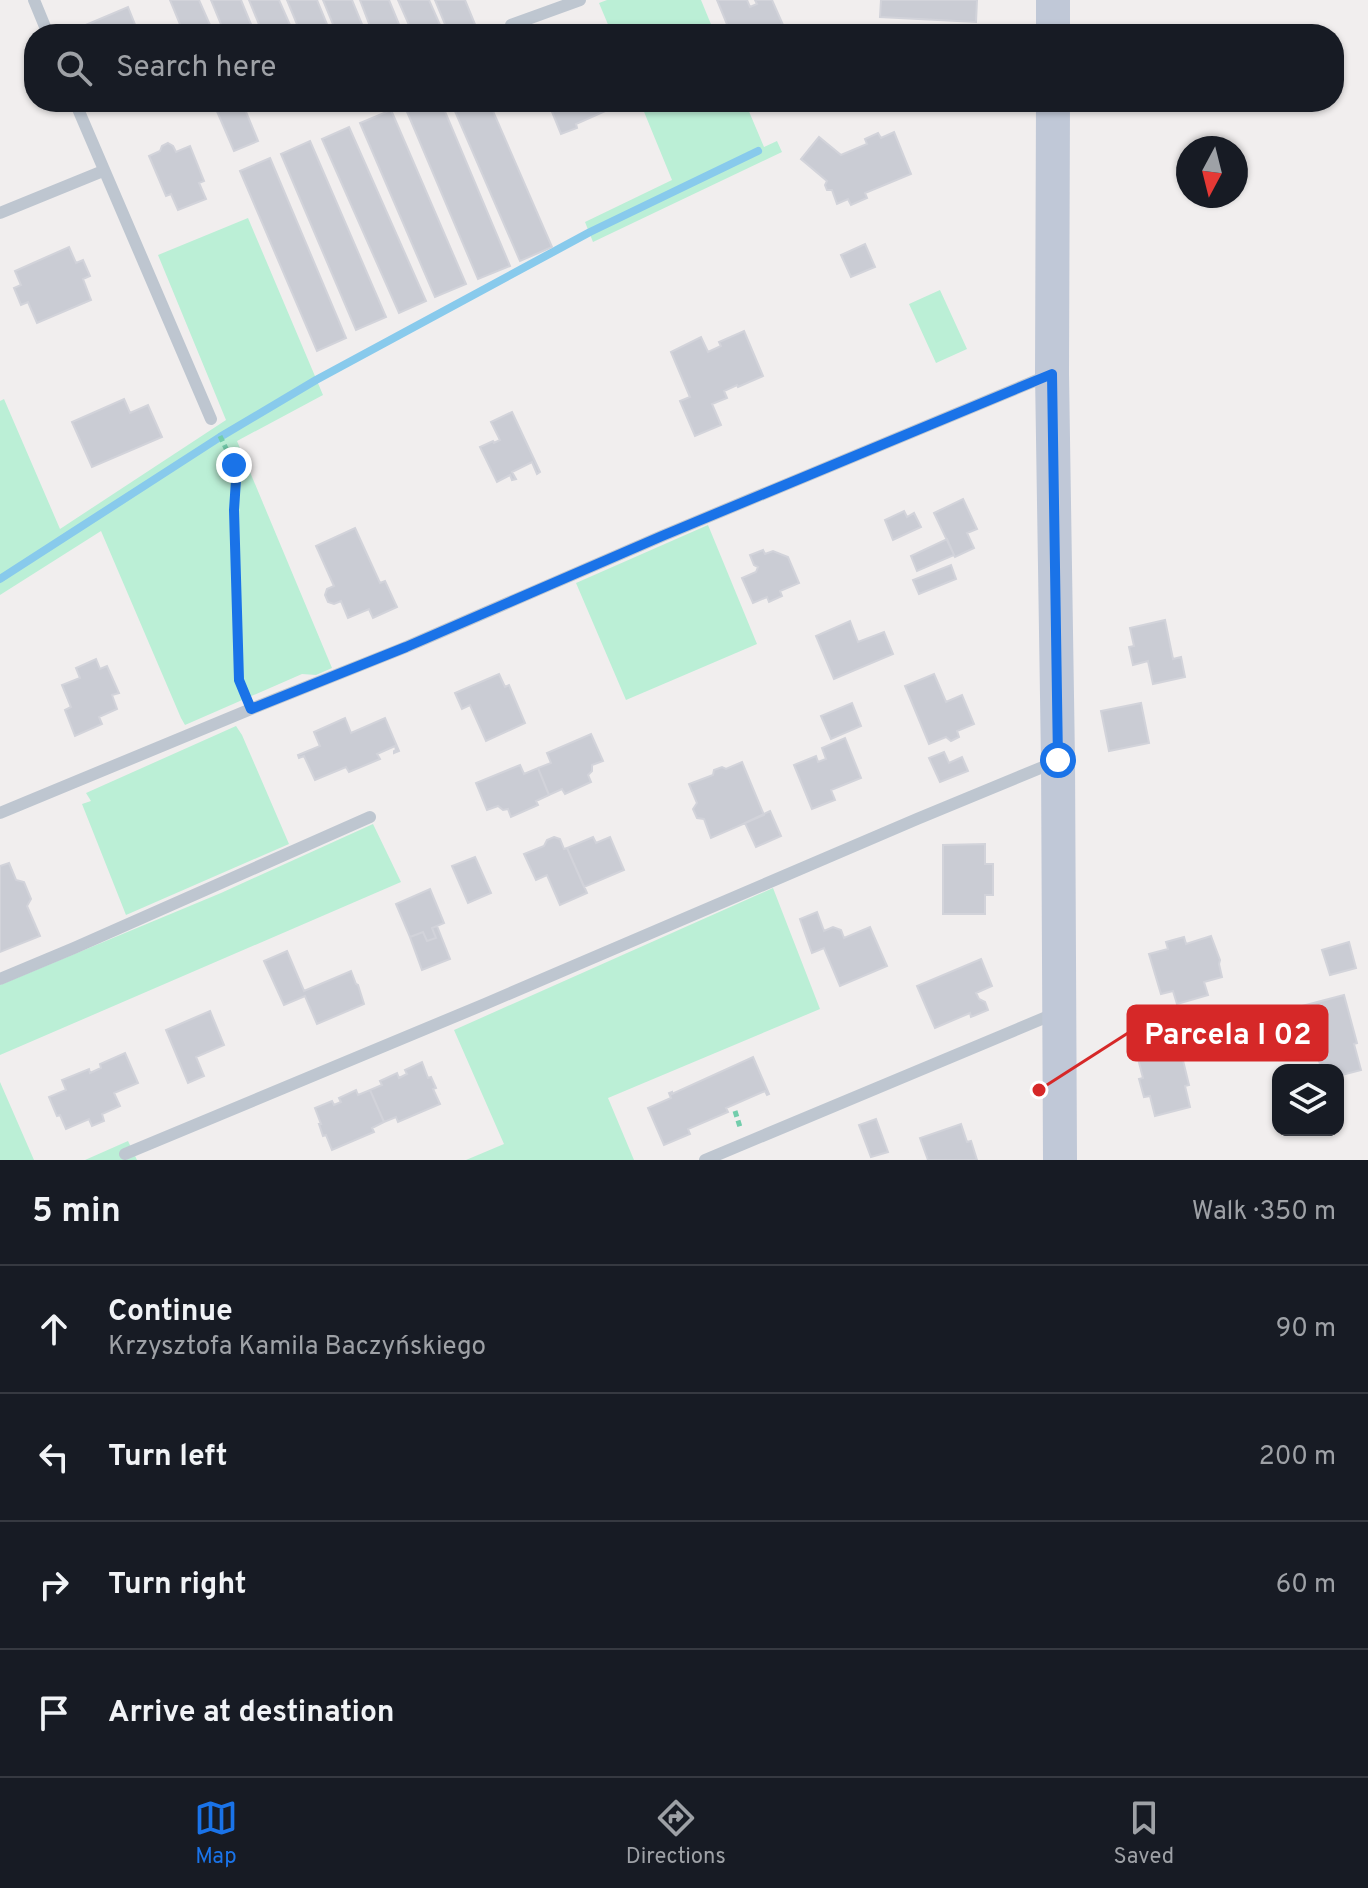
<!DOCTYPE html>
<html lang="en">
<head>
<meta charset="utf-8">
<style>
  body { margin:0; font-family:Overpass,sans-serif; background:#242831; color:#f1f3f6 }
  .controls { position:absolute; right:24px; bottom:24px; display:grid; overflow:hidden; border-radius:16px; box-shadow:0 2px 6px #0004 }
  .controls button { width:72px; height:72px; display:grid; place-items:center; padding:0; border:0; border-bottom:2px solid #363941; background:#171b24; color:#f1f3f6; font:40px sans-serif }
  .compass { position:absolute; left:1176px; top:136px; width:72px; height:72px; border-radius:50%; background:#171b24; box-shadow:0 2px 6px #0004; rotate:187deg }
  .stop { position:absolute; width:24px; height:24px; margin:-18px; border:6px solid #1a73e8; border-radius:50%; background:#fff }
  .stop.end { background:#1a73e8; border-color:#fff; box-shadow:0 2px 8px #0008 }
  .list { margin:0; padding:0; list-style:none }
  h2 { display:flex; justify-content:space-between; align-items:center; height:104px; margin:0; padding:0 32px; font-size:34px }
  h2 small { font-size:26px; font-weight:400; color:#9ea1a6 }
  .list li { display:grid; grid-template-columns:52px 1fr auto; gap:24px; align-items:center; box-sizing:border-box; height:128px; padding:0 32px; border-top:2px solid #363941 }
  .list b { display:block; font-size:30px; white-space:nowrap }
  .list p { margin:0; font-size:26px; white-space:nowrap; color:#9ea1a6 }
  .list em { font-size:26px; font-style:normal; color:#9ea1a6 }
  .icon { flex:none; width:44px; height:44px; fill:none; stroke:currentColor; stroke-width:2; stroke-linecap:round; stroke-linejoin:round }
  .map { position:relative; flex:none; width:1368px; height:1160px; overflow:hidden }
  .search { position:absolute; background:#171b24; box-shadow:0 2px 6px #0004; left:24px; right:24px; top:24px; height:88px; display:flex; align-items:center; gap:20px; box-sizing:border-box; padding:0 28px; border-radius:32px; color:#9ea1a6; font-size:30px }
  .sheet { height:616px; background:#171b24 }
  nav { display:flex; justify-content:space-around; align-items:center; box-sizing:border-box; height:112px; border-top:2px solid #363941; background:#171b24; font-size:22px; color:#9ea1a6 }
  nav a { display:grid; justify-items:center; gap:4px }
  nav .on { color:#1a73e8 }
  .map>svg:first-child { display:block }
</style>
</head>
<body>
<div class="map">
<svg width="1368" height="1160" viewBox="0 0 1368 1160">
  <rect width="100%" height="100%" fill="#f1eeee"/>
  <path fill="#bbefd6" d="M 607,0 L 701,0 L 715,34 L 612,34 L 599,3 Z
    M 640,102 L 745,102 L 764,147 L 777,141 L 782,152 L 593,242 L 585,222 L 672,180 Z
    M 248,218 L 323,395 L 237,441 L 332,668 L 316,675 L 302,674 L 185,725 L 181,718 L 101,531 L 0,595 L 0,401 L 4,399 L 60,529 L 226,420 L 158,255 Z
    M 940,290 L 967,349 L 936,363 L 909,304 Z
    M 708,525 L 757,644 L 626,700 L 576,583 Z
    M 236,726 L 242,735 L 289,844 L 126,915 L 82,804 L 91,801 L 86,793 Z
    M 373,824 L 401,882 L 0,1055 L 0,985 L 221,893 Z
    M 773,888 L 820,1009 L 608,1098 L 634,1160 L 466,1160 L 504,1144 L 454,1030 Z
    M 0,1082 L 34,1160 L 0,1160 Z
    M 128,1141 L 137,1160 L 85,1160 Z"/>
  <g fill="none" stroke-linecap="round" stroke-linejoin="round">
    <path stroke="#88caec" stroke-width="8" d="M 0,579 L 220,437 L 316,380 L 590,232 L 758,151"/>
  </g>
  <path fill="#caccd4" stroke="#d2d3da" stroke-width="2" d="M 170,0 L 199,0 L 214,34 L 184,34 Z
    M 211,0 L 241,0 L 255,34 L 225,34 Z
    M 249,0 L 279,0 L 294,34 L 263,34 Z
    M 287,0 L 317,0 L 331,34 L 301,34 Z
    M 323,0 L 352,0 L 366,34 L 337,34 Z
    M 360,0 L 389,0 L 403,34 L 373,34 Z
    M 398,0 L 429,0 L 444,34 L 413,34 Z
    M 435,0 L 465,0 L 479,34 L 449,34 Z
    M 717,0 L 747,0 L 750,7 L 757,4 L 755,0 L 772,0 L 787,34 L 731,34 Z
    M 881,0 L 977,0 L 976,22 L 880,17 Z
    M 128,7 L 136,27 L 119,34 L 70,34 L 69,32 Z
    M 213,102 L 242,102 L 258,141 L 234,151 Z
    M 416,102 L 441,102 L 510,266 L 478,279 L 405,107 Z
    M 451,102 L 489,102 L 552,247 L 520,261 Z
    M 548,102 L 620,102 L 621,104 L 576,124 L 577,128 L 561,134 Z
    M 391,110 L 466,284 L 435,297 L 360,123 Z
    M 349,127 L 426,301 L 399,313 L 322,139 Z
    M 894,132 L 911,174 L 865,193 L 867,198 L 851,205 L 848,199 L 837,204 L 832,190 L 827,190 L 825,185 L 827,181 L 801,159 L 819,137 L 841,155 L 867,144 L 865,139 L 878,133 L 881,138 Z
    M 310,141 L 386,317 L 356,330 L 281,154 Z
    M 168,143 L 173,146 L 176,152 L 190,146 L 204,181 L 199,183 L 206,199 L 178,210 L 171,194 L 166,196 L 149,156 L 160,151 L 162,146 Z
    M 270,158 L 346,338 L 317,351 L 240,171 Z
    M 865,244 L 875,267 L 851,277 L 841,255 Z
    M 69,247 L 76,263 L 83,260 L 90,276 L 83,279 L 91,300 L 37,323 L 28,302 L 21,305 L 14,288 L 21,285 L 15,271 Z
    M 744,331 L 763,376 L 738,387 L 737,385 L 724,391 L 727,398 L 712,404 L 721,425 L 695,436 L 680,401 L 690,397 L 671,352 L 701,337 L 708,352 L 721,346 L 719,342 Z
    M 124,399 L 130,413 L 148,405 L 162,437 L 92,467 L 72,422 Z
    M 512,412 L 540,472 L 537,474 L 532,462 L 512,472 L 516,479 L 512,480 L 510,475 L 497,482 L 480,447 L 493,441 L 494,443 L 500,440 L 491,422 Z
    M 963,499 L 977,529 L 967,533 L 974,548 L 955,557 L 934,513 Z
    M 904,511 L 907,517 L 914,513 L 921,527 L 893,540 L 885,520 Z
    M 355,528 L 380,583 L 385,581 L 397,607 L 373,618 L 369,609 L 348,618 L 341,601 L 334,604 L 328,602 L 325,595 L 327,589 L 334,586 L 316,546 Z
    M 947,539 L 954,555 L 917,571 L 911,556 Z
    M 763,550 L 765,554 L 773,551 L 788,557 L 799,583 L 780,591 L 782,596 L 769,602 L 767,597 L 753,603 L 742,578 L 756,572 L 758,567 L 754,565 L 750,555 Z
    M 951,565 L 956,579 L 919,594 L 913,580 Z
    M 1165,620 L 1173,659 L 1181,657 L 1185,677 L 1153,684 L 1148,661 L 1133,665 L 1129,647 L 1134,646 L 1130,628 Z
    M 850,621 L 858,642 L 884,632 L 893,654 L 834,679 L 816,636 Z
    M 96,659 L 100,669 L 107,666 L 119,693 L 112,695 L 117,709 L 99,717 L 102,724 L 75,736 L 65,710 L 71,707 L 62,685 L 80,678 L 76,668 Z
    M 499,674 L 505,687 L 509,685 L 525,723 L 486,741 L 470,705 L 462,709 L 455,693 Z
    M 934,674 L 946,702 L 962,695 L 974,724 L 957,731 L 959,737 L 951,741 L 946,737 L 929,744 L 905,686 Z
    M 852,703 L 861,726 L 831,739 L 821,716 Z
    M 1141,703 L 1149,743 L 1109,751 L 1101,711 Z
    M 345,718 L 351,733 L 385,718 L 399,751 L 394,753 L 394,751 L 396,750 L 395,746 L 377,754 L 380,759 L 349,772 L 346,767 L 315,780 L 304,756 L 299,758 L 298,755 L 320,746 L 314,732 Z
    M 591,734 L 603,761 L 592,765 L 592,771 L 588,775 L 591,782 L 565,794 L 562,789 L 549,795 L 538,768 L 551,763 L 547,753 Z
    M 845,738 L 861,778 L 831,790 L 835,800 L 812,809 L 794,765 L 816,756 L 818,762 L 826,759 L 822,748 Z
    M 944,752 L 949,763 L 962,757 L 968,771 L 940,782 L 929,758 Z
    M 742,762 L 764,815 L 711,838 L 704,819 L 697,818 L 693,809 L 697,803 L 689,784 L 713,775 L 714,770 L 722,767 L 726,769 Z
    M 520,765 L 524,774 L 538,768 L 549,795 L 536,801 L 538,805 L 511,817 L 508,809 L 503,810 L 498,806 L 487,810 L 476,783 Z
    M 770,811 L 781,836 L 756,847 L 745,823 Z
    M 554,837 L 560,839 L 564,849 L 567,848 L 587,893 L 560,905 L 547,875 L 536,880 L 524,854 L 544,846 L 547,840 Z
    M 593,837 L 596,843 L 610,837 L 624,870 L 584,887 L 567,848 Z
    M 985,844 L 985,864 L 993,864 L 993,895 L 985,895 L 985,914 L 943,914 L 943,845 Z
    M 475,857 L 491,893 L 468,903 L 452,866 Z
    M 9,863 L 16,880 L 24,882 L 31,899 L 27,906 L 40,936 L 0,952 L 0,866 Z
    M 430,889 L 444,923 L 432,928 L 436,938 L 427,941 L 423,932 L 410,937 L 396,904 Z
    M 817,912 L 824,931 L 833,927 L 841,930 L 844,938 L 870,927 L 887,966 L 840,986 L 824,948 L 812,953 L 800,919 Z
    M 437,926 L 450,959 L 422,970 L 410,937 L 423,932 L 427,941 L 436,938 L 432,928 Z
    M 1211,936 L 1220,960 L 1219,964 L 1222,977 L 1204,982 L 1208,995 L 1177,1004 L 1173,991 L 1161,994 L 1149,954 L 1168,949 L 1166,942 L 1184,937 L 1186,944 Z
    M 1349,942 L 1356,968 L 1330,975 L 1322,950 Z
    M 287,951 L 304,991 L 351,971 L 356,984 L 358,985 L 364,1004 L 317,1024 L 305,996 L 284,1005 L 264,961 Z
    M 981,959 L 992,986 L 976,993 L 979,999 L 985,1002 L 988,1010 L 971,1017 L 970,1013 L 935,1028 L 917,986 Z
    M 1344,995 L 1357,1043 L 1354,1044 L 1361,1070 L 1338,1076 L 1338,1070 L 1322,1070 L 1317,1055 L 1310,1056 L 1304,1034 L 1309,1033 L 1302,1006 Z
    M 210,1011 L 224,1045 L 196,1057 L 204,1076 L 188,1083 L 166,1030 Z
    M 1178,1040 L 1189,1085 L 1185,1086 L 1190,1107 L 1155,1116 L 1150,1096 L 1144,1097 L 1139,1079 L 1143,1078 L 1136,1051 Z
    M 125,1053 L 138,1083 L 114,1093 L 120,1106 L 102,1114 L 104,1121 L 92,1126 L 89,1119 L 66,1129 L 60,1115 L 57,1116 L 49,1097 L 66,1090 L 62,1080 L 89,1069 L 90,1073 L 101,1068 L 100,1064 Z
    M 753,1057 L 769,1094 L 767,1095 L 765,1091 L 726,1108 L 728,1112 L 688,1129 L 690,1134 L 664,1145 L 648,1108 L 671,1098 L 669,1093 L 672,1092 L 672,1094 Z
    M 422,1062 L 428,1078 L 431,1077 L 436,1088 L 433,1089 L 440,1104 L 398,1122 L 396,1117 L 384,1122 L 370,1090 L 382,1085 L 380,1081 L 397,1073 L 399,1078 L 407,1074 L 405,1070 Z
    M 356,1090 L 358,1095 L 370,1090 L 384,1122 L 372,1128 L 374,1132 L 332,1150 L 326,1135 L 323,1136 L 319,1124 L 321,1124 L 315,1108 L 332,1101 L 334,1105 L 341,1102 L 339,1098 Z
    M 876,1119 L 888,1152 L 871,1157 L 859,1125 Z
    M 961,1124 L 967,1142 L 971,1141 L 977,1160 L 928,1160 L 920,1138 Z"/>
  <g fill="none" stroke-linecap="round" stroke-linejoin="round">
    <path stroke="#73cdac" stroke-width="5" stroke-dasharray="6 4" stroke-linecap="butt" d="M 220,436 L 234,465 L 236,480 L 234,510 L 237,551 L 236,620 L 239,680 L 245,693
      M 735,1111 L 740,1127"/>
    <path stroke="#bec6d0" stroke-width="12" d="M 34,0 L 48,34
      M 511,25 L 580,0
      M 75,102 L 211,419
      M 0,213 L 103,171
      M 0,813 L 251,709 L 406,647 L 662,536 L 1049,375
      M 0,979 L 74,948 L 370,817
      M 125,1154 L 485,1004 L 917,819 L 1055,762
      M 705,1160 L 1056,1013"/>
    <path stroke="#c0c8d7" stroke-width="34" d="M 1053,34 L 1053,0
      M 1053,102 L 1052,374 L 1058,760 L 1060,1160"/>
  </g>
  <g fill="none" stroke-linecap="round" stroke-linejoin="round">
    <path stroke="#1a73e8" stroke-width="10" d="M 234,465 L 236,480 L 234,510 L 239,680 L 251,709 L 406,647 L 662,536 L 1052,374 L 1058,760"/>
  </g>
  <path fill="none" stroke="#d62828" stroke-width="3" d="M1039 1090L1128 1033"/>
  <circle fill="#d62828" stroke="#fff" stroke-width="3" cx="1039" cy="1090" r="8"/>
  <rect fill="#d62828" stroke="#d62828" stroke-width="3" x="1128" y="1006" width="199" height="54" rx="8"/>
  <g font-size="30" text-anchor="middle" font-weight="bold" fill="#fff">
    <text x="1228" y="1044">Parcela I 02</text>
  </g>
</svg>
<div class="controls">
<button><svg class="icon" aria-label="layers" viewBox="0 0 24 24"><path d="M12 4l9 5-9 5-9-5zM3 14l9 5 9-5"/></svg></button>
</div>
<svg class="compass" viewBox="-18 -18 36 36"><path d="M0-13l5 13h-10z" fill="#e53935"/><path d="M0 13l5-13h-10z" fill="#9ea1a6"/></svg>
<div class="stop" style="left:1058px;top:760px"></div>
<div class="stop end" style="left:234px;top:465px"></div>
<div class="search"><svg class="icon" aria-label="search" viewBox="0 0 24 24"><circle cx="10" cy="10" r="6"/><path d="M15 15l6 6"/></svg>Search here</div>
</div>
<section class="sheet">
<h2>5 min<small>Walk · 350 m</small></h2>
<ul class="list">
<li><svg class="icon" aria-label="ahead" viewBox="0 0 24 24"><path d="M12 20V5M6 11l6-6 6 6"/></svg><div><b>Continue</b><p>Krzysztofa Kamila Baczyńskiego</p></div><em>90 m</em></li>
<li><svg class="icon" aria-label="left" viewBox="0 0 24 24"><path d="M17 20v-9H6M10 6l-5 5 5 5"/></svg><div><b>Turn left</b></div><em>200 m</em></li>
<li><svg class="icon" aria-label="right" viewBox="0 0 24 24"><path d="M7 20v-9h11M14 6l5 5-5 5"/></svg><div><b>Turn right</b></div><em>60 m</em></li>
<li><svg class="icon" aria-label="arrive" viewBox="0 0 24 24"><path d="M6 21V4h12l-3 4 3 4H6"/></svg><div><b>Arrive at destination</b></div></li>
</ul>
</section>
<nav>
<a class="on"><svg class="icon" aria-label="map" viewBox="0 0 24 24"><path d="M3 6l6-2 6 2 6-2v14l-6 2-6-2-6 2zM9 4v14M15 6v14"/></svg>Map</a>
<a><svg class="icon" aria-label="directions" viewBox="0 0 24 24"><path d="M12 3l9 9-9 9-9-9zM9 14v-3h6M13 9l2 2-2 2"/></svg>Directions</a>
<a><svg class="icon" aria-label="saved" viewBox="0 0 24 24"><path d="M7 4h10v16l-5-4-5 4z"/></svg>Saved</a>
</nav>
</body>
</html>
